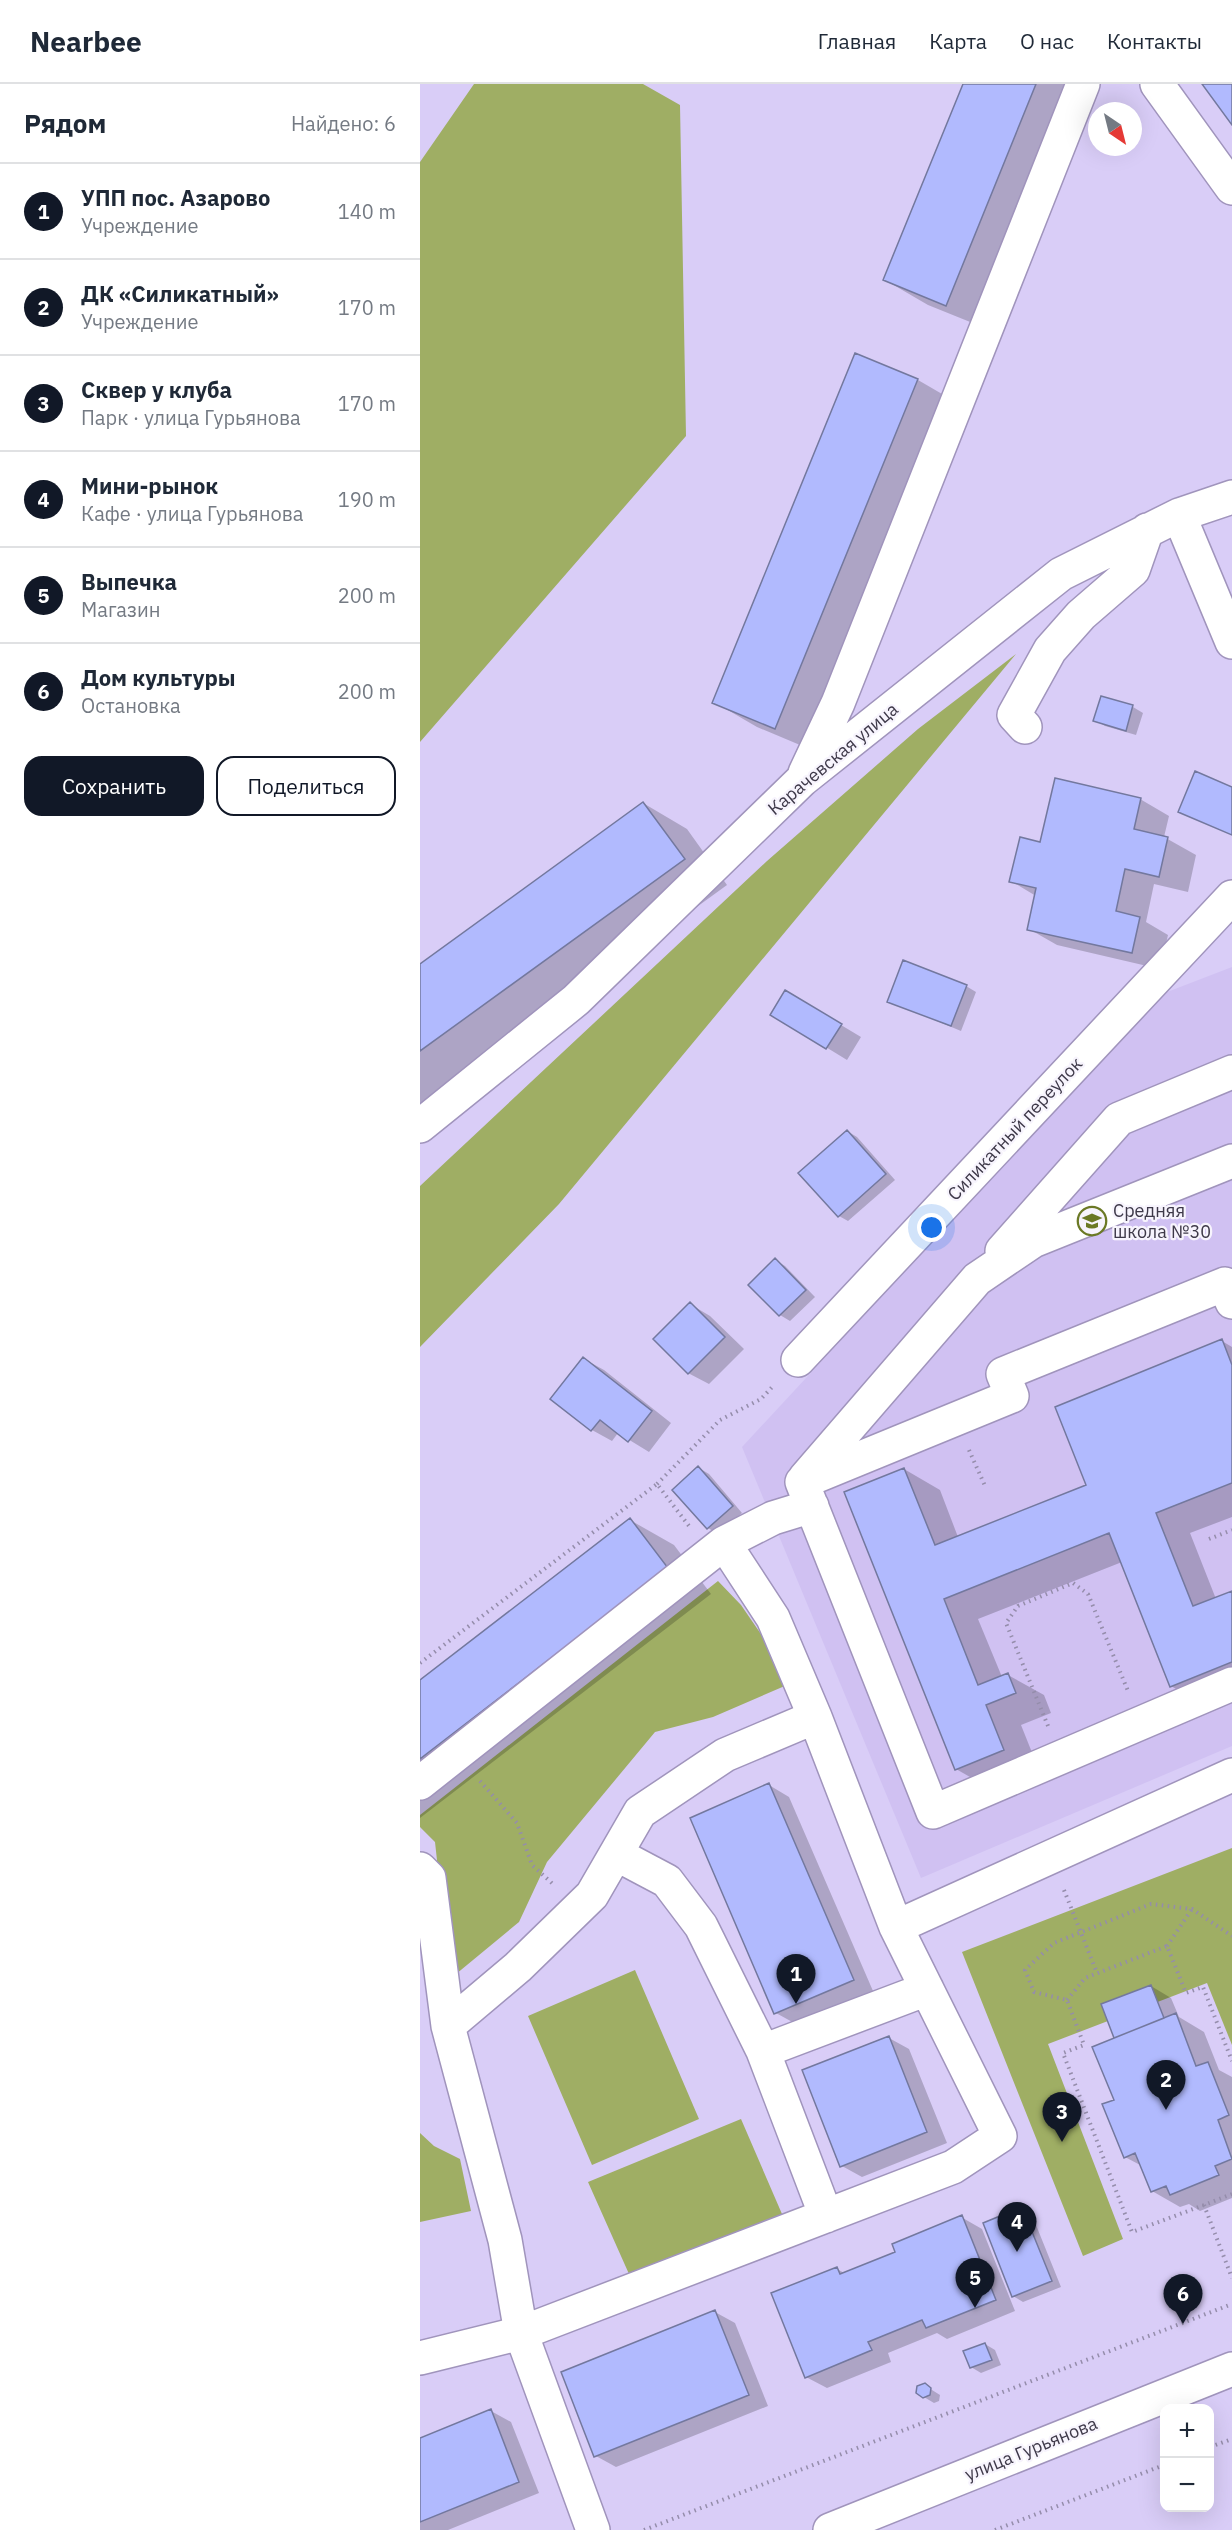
<!DOCTYPE html>
<html lang="ru">
<head>
<meta charset="utf-8">
<style>
  body { margin:0; font-family:"IBM Plex Sans",sans-serif; background:#f2f2f3; color:#1f2937 }
  .controls { position:absolute; right:18px; bottom:18px; display:grid; overflow:hidden; border-radius:12px; box-shadow:0 6px 24px #0002 }
  .controls button { width:54px; height:54px; display:grid; place-items:center; padding:0; border:0; border-bottom:2px solid #e0e1e3; background:#fff; color:#1f2937; font:30px sans-serif }
  .compass { position:absolute; left:668px; top:18px; width:54px; height:54px; border-radius:50%; background:#fff; box-shadow:0 6px 24px #0002; rotate:145deg }
  .you { position:absolute; left:512px; top:1144px; width:21px; height:21px; margin:-15px; border:4px solid #fff; border-radius:50%; background:#1a73e8; box-shadow:0 0 0 9px #1a73e833 }
  .badge { display:grid; place-items:center; width:39px; height:39px; border-radius:50%; background:#111827; color:#fff; font-size:20px; font-weight:700 }
  .pin { position:absolute; translate:-50% -50px; filter:drop-shadow(0 2px 3px #0008) }
  .pin::after { content:''; position:absolute; top:32px; width:21px; height:18px; background:inherit; clip-path:polygon(0 0,100% 0,50% 100%) }
  .list { margin:0; padding:0; list-style:none }
  h2 { display:flex; justify-content:space-between; align-items:center; height:78px; margin:0; padding:0 24px; font-size:26px }
  h2 small { font-size:20px; font-weight:400; color:#747a83 }
  .list li { display:grid; grid-template-columns:39px 1fr auto; gap:18px; align-items:center; box-sizing:border-box; height:96px; padding:0 24px; border-top:2px solid #e0e1e3 }
  .list b { display:block; font-size:22px; white-space:nowrap }
  .list p { margin:0; font-size:20px; white-space:nowrap; color:#747a83 }
  .list em { font-size:20px; font-style:normal; color:#747a83 }
  .actions { display:flex; gap:12px; padding:18px 24px }
  .actions a { flex:1; padding:14px 0; border:2px solid #111827; border-radius:18px; text-align:center; font-size:21px; color:#111827 }
  .actions .main { background:#111827; color:#fff }
  .map { position:relative; flex:none; width:812px; height:2446px; overflow:hidden }
  header { display:flex; align-items:center; gap:36px; box-sizing:border-box; height:84px; padding:0 30px; background:#fff; border-bottom:2px solid #e0e1e3 }
  header strong { font-size:28px }
  nav { display:flex; gap:33px; margin-inline-start:auto; font-size:21px }
  main { display:flex }
  aside { flex:1; background:#fff }
  .map>svg:first-child { display:block }
</style>
</head>
<body>
<header>
<strong>Nearbee</strong>
<nav><a>Главная</a><a>Карта</a><a>О нас</a><a>Контакты</a></nav>
</header>
<main>
<aside>
<h2>Рядом<small>Найдено: 6</small></h2>
<ul class="list">
<li><span class="badge">1</span><div><b>УПП пос. Азарово</b><p>Учреждение</p></div><em>140 m</em></li>
<li><span class="badge">2</span><div><b>ДК «Силикатный»</b><p>Учреждение</p></div><em>170 m</em></li>
<li><span class="badge">3</span><div><b>Сквер у клуба</b><p>Парк · улица Гурьянова</p></div><em>170 m</em></li>
<li><span class="badge">4</span><div><b>Мини-рынок</b><p>Кафе · улица Гурьянова</p></div><em>190 m</em></li>
<li><span class="badge">5</span><div><b>Выпечка</b><p>Магазин</p></div><em>200 m</em></li>
<li><span class="badge">6</span><div><b>Дом культуры</b><p>Остановка</p></div><em>200 m</em></li>
</ul>
<div class="actions"><a class="main">Сохранить</a><a>Поделиться</a></div>
</aside>
<div class="map">
<svg width="812" height="2446" viewBox="0 0 812 2446">
  <rect width="100%" height="100%" fill="#d9cdf7"/>
  <path fill="#d0c1f2" d="M 812,883 L 812,1662 L 501,1794 L 322,1363 L 742,910 Z"/>
  <path fill="#9fae64" d="M 54,0 L 223,0 L 260,21 L 266,352 L 0,658 L 0,78 Z
    M 596,570 L 139,1120 L 0,1263 L 0,1102 L 347,777 L 498,645 Z
    M 298,1497 L 321,1521 L 374,1598 L 293,1633 L 235,1648 L 127,1778 L 99,1838 L 30,1895 L 15,1758 L 0,1743 L 0,1731 Z
    M 812,1764 L 812,1961 L 787,1899 L 628,1960 L 703,2155 L 663,2172 L 542,1868 Z
    M 215,1886 L 279,2035 L 172,2081 L 108,1932 Z
    M 321,2035 L 362,2130 L 209,2190 L 168,2098 Z
    M 0,2049 L 14,2062 L 40,2075 L 51,2127 L 0,2138 Z"/>
  <path fill="#0003" d="M 544,0 L 670,0 L 570,246 L 508,221 L 465,196 Z
    M 498,296 L 541,321 L 399,669 L 337,643 L 294,618 Z
    M 682,614 L 713,623 L 723,629 L 716,651 L 685,642 L 675,636 Z
    M 720,715 L 749,732 L 744,753 L 776,771 L 768,808 L 734,800 L 726,838 L 748,851 L 740,885 L 637,861 L 609,845 L 616,812 L 591,797 L 621,760 Z
    M 223,719 L 267,745 L 307,801 L 0,1024 L 0,881 Z
    M 546,902 L 556,908 L 541,947 L 469,917 Z
    M 386,920 L 441,953 L 427,976 L 352,930 Z
    M 427,1047 L 437,1053 L 475,1096 L 428,1137 L 419,1132 Z
    M 355,1176 L 365,1182 L 395,1213 L 370,1237 L 360,1231 Z
    M 270,1220 L 290,1232 L 324,1265 L 289,1300 L 268,1289 Z
    M 802,1257 L 812,1263 L 812,1433 L 770,1449 L 796,1515 L 812,1508 L 812,1613 L 787,1623 L 751,1602 L 702,1478 L 558,1535 L 582,1593 L 588,1591 L 624,1611 L 631,1629 L 601,1641 L 619,1686 L 571,1705 L 536,1685 L 484,1385 L 520,1406 L 538,1453 L 668,1401 Z
    M 164,1275 L 184,1286 L 251,1339 L 229,1368 L 198,1349 L 192,1357 L 172,1346 L 132,1315 Z
    M 279,1384 L 289,1390 L 322,1429 L 298,1450 L 288,1444 Z
    M 210,1436 L 254,1461 L 291,1510 L 0,1734 L 0,1598 Z
    M 349,1701 L 369,1713 L 453,1907 L 376,1940 L 356,1929 Z
    M 731,1902 L 751,1914 L 759,1933 L 784,1948 L 799,1986 L 812,1993 L 812,2114 L 780,2127 L 769,2120 L 760,2123 L 732,2107 L 722,2082 L 705,2073 L 696,2017 L 696,1955 L 683,1921 Z
    M 469,1954 L 489,1965 L 527,2059 L 442,2093 L 422,2082 Z
    M 602,2125 L 612,2131 L 641,2203 L 603,2218 L 593,2212 Z
    M 541,2133 L 562,2145 L 595,2227 L 527,2255 L 517,2249 L 468,2269 L 471,2278 L 407,2304 L 386,2293 L 417,2185 L 426,2190 L 477,2168 Z
    M 295,2228 L 315,2239 L 348,2322 L 196,2383 L 176,2372 Z
    M 565,2260 L 575,2266 L 581,2281 L 561,2289 L 551,2283 Z
    M 504,2301 L 520,2311 L 519,2317 L 514,2319 L 504,2313 Z
    M 71,2327 L 91,2338 L 119,2409 L 28,2446 L 0,2446 L 0,2355 Z"/>
  <path fill="#b1bafe" stroke="#73789e" stroke-width="1.5" d="M 543,0 L 616,0 L 526,222 L 463,196 Z
    M 782,0 L 812,0 L 812,41 Z
    M 435,269 L 498,295 L 355,645 L 292,619 Z
    M 681,612 L 713,621 L 706,647 L 673,637 Z
    M 775,687 L 812,703 L 812,751 L 758,728 Z
    M 635,694 L 721,714 L 714,745 L 748,753 L 739,793 L 705,785 L 696,827 L 720,833 L 712,869 L 607,846 L 616,804 L 589,798 L 600,753 L 620,758 Z
    M 223,718 L 265,775 L 0,967 L 0,880 Z
    M 483,876 L 547,901 L 531,942 L 467,918 Z
    M 365,906 L 422,940 L 406,965 L 350,931 Z
    M 427,1046 L 466,1090 L 418,1133 L 378,1089 Z
    M 355,1174 L 386,1206 L 359,1232 L 328,1201 Z
    M 270,1218 L 305,1253 L 268,1290 L 233,1255 Z
    M 802,1255 L 812,1281 L 812,1399 L 736,1429 L 773,1522 L 812,1507 L 812,1578 L 750,1603 L 689,1449 L 524,1515 L 558,1601 L 588,1589 L 596,1609 L 566,1621 L 584,1666 L 535,1686 L 424,1408 L 484,1384 L 515,1461 L 666,1401 L 635,1323 Z
    M 163,1273 L 232,1327 L 208,1358 L 180,1336 L 171,1347 L 130,1315 Z
    M 278,1382 L 313,1422 L 287,1445 L 252,1406 Z
    M 210,1434 L 248,1484 L 0,1675 L 0,1596 Z
    M 349,1699 L 434,1896 L 354,1930 L 270,1734 Z
    M 731,1901 L 744,1934 L 694,1954 L 681,1920 Z
    M 756,1929 L 776,1982 L 788,1978 L 809,2031 L 798,2036 L 812,2075 L 795,2082 L 799,2091 L 750,2111 L 746,2102 L 731,2108 L 715,2069 L 704,2074 L 682,2020 L 694,2016 L 672,1963 Z
    M 469,1952 L 507,2048 L 420,2083 L 382,1986 Z
    M 602,2123 L 632,2197 L 592,2213 L 563,2139 Z
    M 542,2131 L 576,2216 L 506,2244 L 502,2236 L 448,2258 L 452,2266 L 385,2294 L 351,2209 L 417,2183 L 420,2190 L 475,2168 L 472,2160 Z
    M 295,2226 L 329,2311 L 174,2373 L 141,2288 Z
    M 565,2259 L 572,2276 L 550,2284 L 543,2267 Z
    M 505,2299 L 511,2304 L 510,2311 L 503,2314 L 496,2309 L 497,2302 Z
    M 71,2325 L 99,2398 L 0,2438 L 0,2354 Z"/>
  <g fill="none" stroke-linecap="round" stroke-linejoin="round">
    <g stroke="#a094bc" stroke-width="36">
      <path id="minor" d="M 737,0 L 812,104
        M 759,431 L 812,558
        M 605,643 L 594,631 L 630,566 L 661,531 L 713,486 L 727,446
        M 385,689 L 418,619 L 663,0
        M 0,1042 L 156,916 L 382,696 L 641,490 L 759,431 L 812,413
        M 582,1167 L 699,1035 L 812,988
        M 812,1218 L 805,1200 L 583,1290 L 592,1312 L 382,1398 L 513,1728 L 812,1600
        M 378,1276 L 812,813
        M 385,1394 L 557,1195 L 613,1157 L 812,1077
        M 0,1699 L 304,1459
        M 196,1770 L 247,1797 L 281,1842 L 343,1967
        M 0,1785 L 9,1794 L 28,1942 L 85,2156 L 101,2249 L 173,2446
        M 476,1843 L 812,1691
        M 28,1942 L 98,1883 L 172,1811 L 220,1728 L 305,1671 L 395,1633
        M 406,2132 L 343,1967 L 507,1905
        M 0,2274 L 101,2249 L 533,2083 L 580,2052 L 476,1843 L 395,1633 L 353,1534 L 304,1459 L 353,1434 L 392,1422
        M 410,2446 L 812,2285"/>
    </g>
    <path stroke="#958dab" stroke-width="4" stroke-dasharray="1.5 4.5" stroke-linecap="butt" d="M 549,1366 L 565,1402
      M 237,1400 L 300,1336 L 341,1315 L 354,1301
      M 789,1455 L 812,1446
      M 0,1579 L 237,1400 L 269,1442
      M 628,1642 L 586,1539 L 598,1522 L 653,1499 L 668,1510 L 708,1607
      M 60,1697 L 97,1739 L 112,1781 L 134,1801
      M 644,1806 L 677,1889
      M 747,1862 L 772,1825
      M 647,1916 L 665,1894 L 747,1862 L 766,1909 L 783,1903 L 812,1977
      M 812,2110 L 784,2121 L 812,2194
      M 784,2121 L 712,2148 L 643,1969 L 664,1961 L 647,1916 L 614,1908 L 605,1886 L 634,1859 L 731,1820 L 772,1825 L 812,1852
      M 790,2363 L 812,2355
      M 224,2446 L 812,2220
      M 575,2446 L 744,2381"/>
    <use href="#minor" stroke="#fff" stroke-width="33"/>
  </g>
  <defs>
    <g id="school-ring" transform="scale(1.5)"><circle r="9.5" fill="#f7f4fd" stroke="#6b7925" stroke-width="1.5"/><path d="M0-5L7-2L0 1L-7-2ZM-4 1L0 2.5L4 1V4Q0 6-4 4Z" fill="#6b7925"/></g>
  </defs>
  <g fill-rule="evenodd">
    <use href="#school-ring" x="672" y="1137"/>
  </g>
  <g text-anchor="middle" stroke-width="4.5" stroke-linejoin="round" paint-order="stroke">
    <g font-size="18" fill="#3e3949" stroke="#f7f4fd">
      <text transform="translate(413 675) rotate(-40)" y="6">Карачевская улица</text>
      <text transform="translate(595 1045) rotate(-47)" y="6">Силикатный переулок</text>
      <text transform="translate(611 2365) rotate(-22)" y="6">улица Гурьянова</text>
    </g>
    <g font-size="18" fill="#3e3949" stroke="#f7f4fd" text-anchor="start">
      <text x="693" y="1133">Средняя<tspan x="693" dy="21">школа №30</tspan></text>
    </g>
  </g>
</svg>
<div class="controls">
<button>+</button>
<button>−</button>
</div>
<svg class="compass" viewBox="-18 -18 36 36"><path d="M0-13l5 13h-10z" fill="#e53935"/><path d="M0 13l5-13h-10z" fill="#747a83"/></svg>
<div class="you"></div>
<div class="pin badge" style="left:376px;top:1920px">1</div>
<div class="pin badge" style="left:746px;top:2026px">2</div>
<div class="pin badge" style="left:642px;top:2058px">3</div>
<div class="pin badge" style="left:597px;top:2168px">4</div>
<div class="pin badge" style="left:555px;top:2224px">5</div>
<div class="pin badge" style="left:763px;top:2240px">6</div>
</div>
</main>
</body>
</html>
